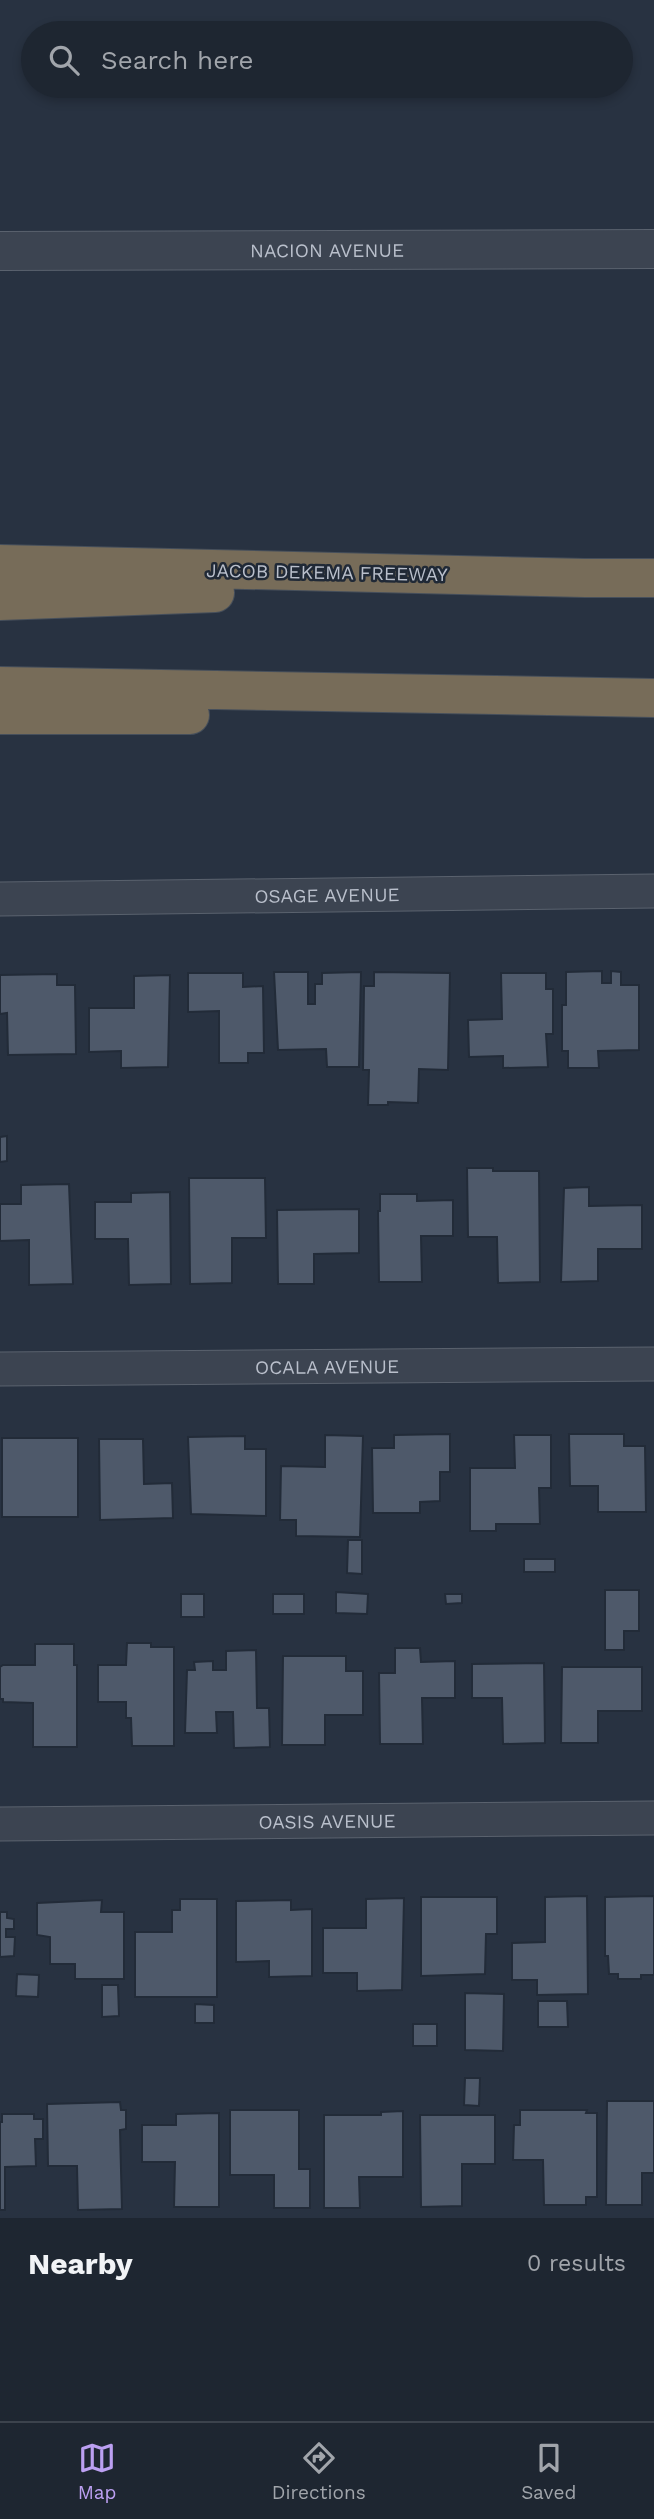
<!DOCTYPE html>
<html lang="en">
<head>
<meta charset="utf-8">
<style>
  body { margin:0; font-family:"Work Sans",sans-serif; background:#262e39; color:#f1f3f6 }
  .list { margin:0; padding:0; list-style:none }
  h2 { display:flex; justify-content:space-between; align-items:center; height:91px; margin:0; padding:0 28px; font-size:30px }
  h2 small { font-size:23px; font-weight:400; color:#a1a5ab }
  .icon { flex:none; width:38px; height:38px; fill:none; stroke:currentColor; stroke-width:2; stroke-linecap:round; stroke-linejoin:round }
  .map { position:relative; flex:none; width:654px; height:2218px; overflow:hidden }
  .search { position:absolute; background:#1e2631; box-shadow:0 4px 10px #0003; left:21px; right:21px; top:21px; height:77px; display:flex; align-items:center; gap:18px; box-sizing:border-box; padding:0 24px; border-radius:38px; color:#a1a5ab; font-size:26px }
  .sheet { height:203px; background:#1e2631 }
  nav { display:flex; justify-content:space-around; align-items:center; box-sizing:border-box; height:98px; border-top:2px solid #3c434d; background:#1e2631; font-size:19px; color:#a1a5ab }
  nav a { display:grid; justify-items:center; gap:4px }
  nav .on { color:#bca0f2 }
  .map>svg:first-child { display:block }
</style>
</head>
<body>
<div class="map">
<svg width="654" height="2218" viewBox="0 0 654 2218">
  <rect width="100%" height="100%" fill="#283241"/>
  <path fill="#4e596a" stroke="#222b38" stroke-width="2" d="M 602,971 L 602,983 L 611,983 L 611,971 L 621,972 L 621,985 L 639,985 L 639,1050 L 598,1051 L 599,1068 L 568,1068 L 568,1051 L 562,1051 L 562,1005 L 566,1005 L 566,972 Z
    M 274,972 L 308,972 L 308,1004 L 315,1004 L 315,984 L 322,984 L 322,973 L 361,972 L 359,1067 L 327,1067 L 326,1049 L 278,1050 Z
    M 374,972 L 450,973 L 448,1070 L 419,1069 L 418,1103 L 388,1102 L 388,1105 L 368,1105 L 369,1070 L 363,1070 L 364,986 L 374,986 Z
    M 188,973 L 243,973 L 243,987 L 263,986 L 264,1053 L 248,1053 L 248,1063 L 219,1063 L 219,1011 L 188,1012 Z
    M 501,973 L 546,973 L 546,989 L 553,989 L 553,1034 L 546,1034 L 548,1067 L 503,1068 L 503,1056 L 469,1057 L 468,1020 L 502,1019 Z
    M 57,974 L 57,985 L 75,985 L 76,1054 L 8,1055 L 7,1013 L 0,1014 L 0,975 Z
    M 170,975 L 168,1067 L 121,1068 L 121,1051 L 89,1052 L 89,1008 L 134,1008 L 134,976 Z
    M 7,1136 L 7,1161 L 0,1162 L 0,1137 Z
    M 467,1168 L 493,1168 L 493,1171 L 539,1171 L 540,1282 L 498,1283 L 497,1237 L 468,1237 Z
    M 189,1178 L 265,1178 L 266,1238 L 232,1238 L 232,1283 L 190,1284 Z
    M 69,1184 L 73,1284 L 29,1285 L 29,1240 L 0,1241 L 0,1204 L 21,1204 L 21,1185 Z
    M 589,1187 L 589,1206 L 642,1205 L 642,1249 L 598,1249 L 598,1281 L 561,1282 L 564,1188 Z
    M 170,1192 L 171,1284 L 129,1285 L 128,1239 L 95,1239 L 95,1202 L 131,1202 L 131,1193 Z
    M 380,1194 L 417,1194 L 417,1201 L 453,1200 L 453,1236 L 421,1236 L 422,1282 L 379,1282 L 378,1211 L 380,1211 Z
    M 359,1209 L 359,1253 L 314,1254 L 314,1284 L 278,1284 L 277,1210 Z
    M 450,1434 L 450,1472 L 440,1472 L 440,1501 L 420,1502 L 420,1513 L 373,1513 L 372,1448 L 394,1448 L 394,1435 Z
    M 569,1434 L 624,1434 L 624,1446 L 645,1446 L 646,1512 L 598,1512 L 598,1486 L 570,1486 Z
    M 325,1435 L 363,1436 L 360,1537 L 296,1536 L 296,1520 L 280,1520 L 281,1466 L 325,1467 Z
    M 514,1435 L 551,1435 L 551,1488 L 539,1488 L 540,1524 L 496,1524 L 496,1531 L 470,1531 L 470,1468 L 515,1468 Z
    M 245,1436 L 245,1449 L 266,1449 L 266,1516 L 191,1514 L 188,1437 Z
    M 2,1438 L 78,1438 L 78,1517 L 2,1517 Z
    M 99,1439 L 143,1439 L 144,1484 L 172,1483 L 173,1518 L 100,1520 Z
    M 348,1540 L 362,1540 L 362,1574 L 347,1573 Z
    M 524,1559 L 555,1559 L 555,1572 L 524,1572 Z
    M 605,1590 L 639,1590 L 639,1631 L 624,1631 L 624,1650 L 605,1650 Z
    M 336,1592 L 368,1594 L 367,1614 L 336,1613 Z
    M 181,1594 L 204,1594 L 204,1617 L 181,1617 Z
    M 273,1594 L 304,1594 L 304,1614 L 273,1614 Z
    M 445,1594 L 462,1594 L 462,1603 L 446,1604 Z
    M 127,1643 L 151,1643 L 151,1647 L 174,1647 L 174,1746 L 132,1746 L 131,1718 L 126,1718 L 126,1702 L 98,1702 L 98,1665 L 126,1665 Z
    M 35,1644 L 74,1644 L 74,1665 L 77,1665 L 77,1747 L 33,1747 L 33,1703 L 3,1702 L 3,1699 L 0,1699 L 0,1667 L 3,1665 L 35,1665 Z
    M 395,1648 L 420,1648 L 421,1662 L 455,1661 L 455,1698 L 422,1698 L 423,1744 L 380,1744 L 379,1673 L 395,1673 Z
    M 256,1650 L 257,1708 L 269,1708 L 270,1747 L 234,1748 L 233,1712 L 216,1712 L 217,1733 L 185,1733 L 187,1670 L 195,1670 L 194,1662 L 213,1661 L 213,1670 L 226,1670 L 226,1651 Z
    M 283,1656 L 346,1656 L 346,1671 L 363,1671 L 363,1715 L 325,1715 L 325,1745 L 282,1745 Z
    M 544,1663 L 545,1743 L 503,1744 L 502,1698 L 472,1698 L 472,1664 Z
    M 562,1667 L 642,1667 L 642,1711 L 598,1711 L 598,1743 L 561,1743 Z
    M 587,1896 L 588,1994 L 537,1995 L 537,1980 L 512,1980 L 512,1943 L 545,1942 L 545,1897 Z
    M 654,1896 L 654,1975 L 641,1975 L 641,1979 L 618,1979 L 618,1974 L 609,1974 L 608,1956 L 605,1956 L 605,1897 Z
    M 421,1897 L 497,1897 L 497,1934 L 486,1934 L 485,1974 L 421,1976 Z
    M 404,1898 L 402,1990 L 357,1991 L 357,1973 L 323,1973 L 323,1928 L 366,1928 L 366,1899 Z
    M 180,1899 L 217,1899 L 217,1997 L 135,1997 L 135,1932 L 172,1932 L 172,1910 L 180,1910 Z
    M 102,1900 L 101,1912 L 124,1912 L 124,1979 L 75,1979 L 75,1964 L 50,1964 L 50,1937 L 37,1935 L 37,1903 Z
    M 291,1900 L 291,1910 L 312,1909 L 312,1976 L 269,1977 L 269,1961 L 236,1962 L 236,1901 Z
    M 0,1912 L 7,1912 L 7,1918 L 14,1919 L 14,1929 L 6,1929 L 6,1937 L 15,1937 L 14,1956 L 0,1957 Z
    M 17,1974 L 39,1975 L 38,1997 L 16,1996 Z
    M 102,1985 L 118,1985 L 119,2016 L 102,2017 Z
    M 465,1993 L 504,1994 L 503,2051 L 465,2050 Z
    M 538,2001 L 567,2001 L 568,2027 L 538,2027 Z
    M 195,2004 L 214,2005 L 214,2023 L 195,2023 Z
    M 413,2024 L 437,2024 L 437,2046 L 413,2046 Z
    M 465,2078 L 480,2078 L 479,2106 L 464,2105 Z
    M 607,2101 L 654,2101 L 654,2173 L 642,2173 L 642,2205 L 606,2205 Z
    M 120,2102 L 121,2110 L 126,2110 L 126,2129 L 120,2130 L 122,2209 L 78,2210 L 77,2166 L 48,2166 L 47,2104 Z
    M 230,2110 L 299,2110 L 299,2169 L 310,2169 L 310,2208 L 274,2208 L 274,2175 L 230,2175 Z
    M 520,2110 L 587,2110 L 586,2113 L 597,2113 L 597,2197 L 586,2197 L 586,2205 L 544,2205 L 543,2160 L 513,2160 L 514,2125 L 520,2125 Z
    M 403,2111 L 403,2177 L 359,2177 L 360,2208 L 324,2208 L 324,2115 L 381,2115 L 381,2112 Z
    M 219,2113 L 219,2207 L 174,2207 L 175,2162 L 142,2162 L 142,2125 L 176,2125 L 176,2114 Z
    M 2,2114 L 34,2114 L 34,2119 L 43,2119 L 43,2139 L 35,2139 L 36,2166 L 5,2167 L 5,2210 L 0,2210 L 0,2122 L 2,2122 Z
    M 420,2115 L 495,2115 L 495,2164 L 462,2164 L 462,2206 L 421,2207 Z"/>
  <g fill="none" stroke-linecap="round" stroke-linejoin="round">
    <g stroke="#5a626e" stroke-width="35">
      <g id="minor">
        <path id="s1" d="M 0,899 L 654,891"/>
        <path id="s2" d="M 0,1369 L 654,1364"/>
        <path id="s3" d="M 0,1824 L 654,1818"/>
      </g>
    </g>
    <g stroke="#5a626e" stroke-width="40">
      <g id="tertiary">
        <path id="s4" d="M 0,251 L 654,249"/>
      </g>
    </g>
    <g stroke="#464f5b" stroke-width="40">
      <path id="motorway" d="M 0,564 L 585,578 L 654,578
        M 0,601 L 215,593
        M 0,686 L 654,698
        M 0,715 L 190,715"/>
    </g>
    <use href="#minor" stroke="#3c4451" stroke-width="33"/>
    <use href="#tertiary" stroke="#3c4451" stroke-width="38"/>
    <use href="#motorway" stroke="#776c59" stroke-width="38"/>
  </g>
  <g text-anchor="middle" stroke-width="5" stroke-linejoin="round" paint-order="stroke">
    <g font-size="19" fill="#b9bfcb" stroke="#202936">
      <text dy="7" stroke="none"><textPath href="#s4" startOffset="327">NACION AVENUE</textPath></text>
      <text transform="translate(327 572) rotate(1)" y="7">JACOB DEKEMA FREEWAY</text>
      <text dy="7" stroke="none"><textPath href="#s1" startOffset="327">OSAGE AVENUE</textPath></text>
      <text dy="7" stroke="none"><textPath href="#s2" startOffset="327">OCALA AVENUE</textPath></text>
      <text dy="7" stroke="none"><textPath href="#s3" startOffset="327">OASIS AVENUE</textPath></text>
    </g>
  </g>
</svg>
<div class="search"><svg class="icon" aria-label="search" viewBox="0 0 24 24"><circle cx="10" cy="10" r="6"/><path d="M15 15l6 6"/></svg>Search here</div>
</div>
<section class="sheet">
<h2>Nearby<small>0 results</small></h2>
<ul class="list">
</ul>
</section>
<nav>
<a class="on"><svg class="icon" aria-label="map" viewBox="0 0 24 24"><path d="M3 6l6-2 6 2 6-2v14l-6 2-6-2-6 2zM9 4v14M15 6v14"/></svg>Map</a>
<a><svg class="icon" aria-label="directions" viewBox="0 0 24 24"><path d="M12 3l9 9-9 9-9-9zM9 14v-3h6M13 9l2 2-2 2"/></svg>Directions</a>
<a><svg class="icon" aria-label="saved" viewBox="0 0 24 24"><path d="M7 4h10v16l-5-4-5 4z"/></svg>Saved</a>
</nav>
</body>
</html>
